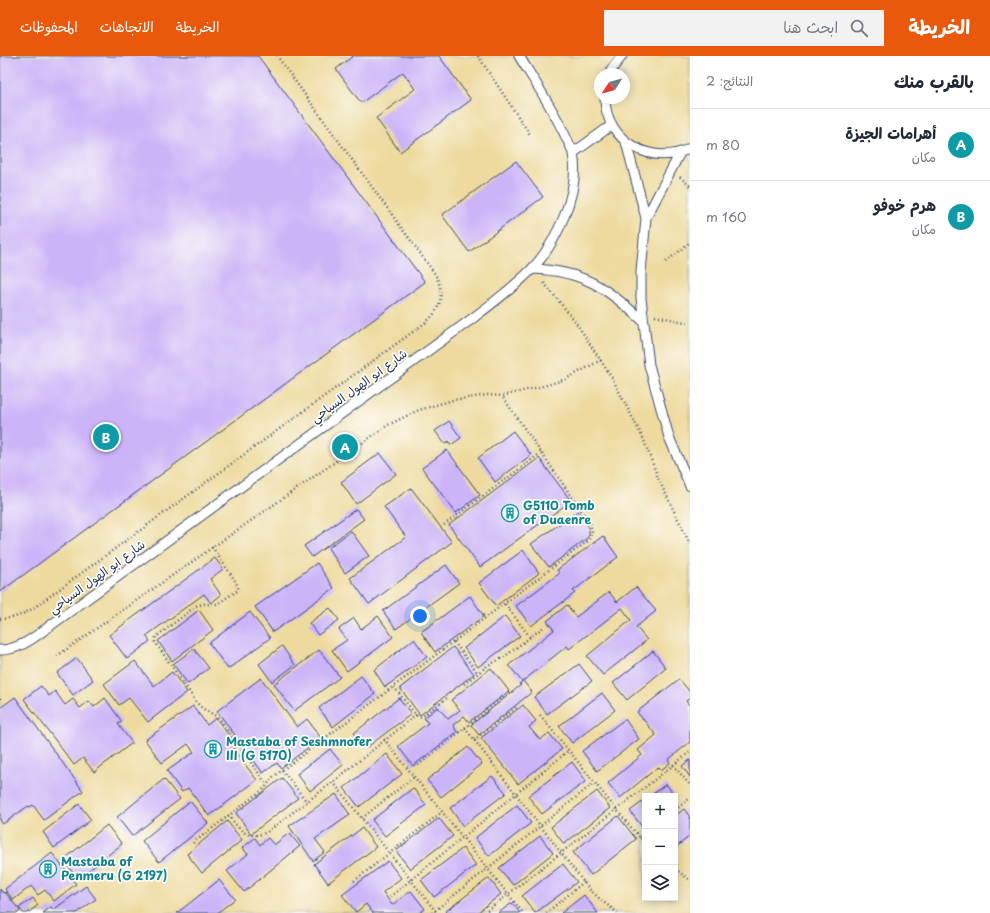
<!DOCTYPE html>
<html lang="ar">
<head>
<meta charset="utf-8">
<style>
  body { margin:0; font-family:"Playpen Sans","Playpen Sans Arabic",sans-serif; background:#f2f2f3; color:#1f2937; direction:rtl }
  .controls { position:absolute; right:12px; bottom:12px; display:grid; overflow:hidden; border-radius:0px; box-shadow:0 2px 10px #0003 }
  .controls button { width:36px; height:36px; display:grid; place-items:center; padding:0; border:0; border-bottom:1px solid #e0e1e3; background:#fff; color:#1f2937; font:20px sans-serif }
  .compass { position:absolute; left:594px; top:12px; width:36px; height:36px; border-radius:50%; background:#fff; box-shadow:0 2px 10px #0003; rotate:234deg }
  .you { position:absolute; left:420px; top:560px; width:14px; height:14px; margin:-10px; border:3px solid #fff; border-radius:50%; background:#1a73e8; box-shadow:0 0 0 6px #1a73e833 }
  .badge { display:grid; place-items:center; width:26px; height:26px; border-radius:50%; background:#ea580c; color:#fff; font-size:13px; font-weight:700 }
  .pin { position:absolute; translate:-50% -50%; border:2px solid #fff; box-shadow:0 1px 4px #0006 }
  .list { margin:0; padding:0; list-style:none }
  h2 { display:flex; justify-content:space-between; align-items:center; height:52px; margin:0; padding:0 16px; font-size:17px }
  h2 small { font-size:13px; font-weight:400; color:#747a83 }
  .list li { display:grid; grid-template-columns:26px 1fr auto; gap:12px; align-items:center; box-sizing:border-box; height:72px; padding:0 16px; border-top:1px solid #e0e1e3 }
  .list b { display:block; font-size:15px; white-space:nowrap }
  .list p { margin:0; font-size:13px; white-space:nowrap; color:#747a83 }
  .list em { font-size:13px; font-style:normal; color:#747a83 }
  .icon { flex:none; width:22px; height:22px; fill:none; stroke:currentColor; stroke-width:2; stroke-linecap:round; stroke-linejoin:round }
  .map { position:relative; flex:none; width:690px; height:857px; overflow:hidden; direction:ltr }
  header { display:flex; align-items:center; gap:24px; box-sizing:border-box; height:56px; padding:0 20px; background:#ea580c; color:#fff }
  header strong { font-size:19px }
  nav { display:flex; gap:22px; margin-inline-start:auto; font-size:14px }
  .search { width:280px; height:36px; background:#f2f2f3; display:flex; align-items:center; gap:10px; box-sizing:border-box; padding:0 14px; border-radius:0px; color:#747a83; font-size:15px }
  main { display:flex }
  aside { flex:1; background:#fff }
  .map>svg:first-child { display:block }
</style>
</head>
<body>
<header>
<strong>الخريطة</strong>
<div class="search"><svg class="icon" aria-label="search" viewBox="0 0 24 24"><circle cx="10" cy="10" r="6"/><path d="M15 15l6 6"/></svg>ابحث هنا</div>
<nav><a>الخريطة</a><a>الاتجاهات</a><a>المحفوظات</a></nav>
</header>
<main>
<aside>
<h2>بالقرب منك<small>النتائج: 2</small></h2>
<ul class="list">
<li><span class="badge" style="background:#0f9aa8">A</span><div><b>أهرامات الجيزة</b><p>مكان</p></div><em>80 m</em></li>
<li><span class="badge" style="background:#0f9aa8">B</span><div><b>هرم خوفو</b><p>مكان</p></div><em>160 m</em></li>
</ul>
</aside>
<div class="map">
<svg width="690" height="857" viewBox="0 0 690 857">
  <rect width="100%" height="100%" fill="#fdfcf7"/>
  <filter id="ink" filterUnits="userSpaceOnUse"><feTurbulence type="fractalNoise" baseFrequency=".025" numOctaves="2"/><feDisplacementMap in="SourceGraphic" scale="8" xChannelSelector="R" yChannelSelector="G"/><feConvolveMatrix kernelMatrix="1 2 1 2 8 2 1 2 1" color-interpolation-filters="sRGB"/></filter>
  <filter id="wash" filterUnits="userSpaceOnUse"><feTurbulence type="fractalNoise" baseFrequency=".012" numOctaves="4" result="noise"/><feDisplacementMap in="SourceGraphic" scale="16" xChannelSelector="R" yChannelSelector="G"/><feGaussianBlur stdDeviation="0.9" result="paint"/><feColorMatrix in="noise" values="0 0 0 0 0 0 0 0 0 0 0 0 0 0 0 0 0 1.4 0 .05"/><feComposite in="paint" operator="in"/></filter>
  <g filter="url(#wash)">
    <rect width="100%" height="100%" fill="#ede6c7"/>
    <path fill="#eeda9e" stroke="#84847e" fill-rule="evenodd" d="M 0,0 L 690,0 L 690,857 L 0,857 ZM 600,18 L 624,18 L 624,42 L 600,42 ZM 645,740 L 675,740 L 675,842 L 645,842 Z"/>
    <g id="blocks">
      <path fill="#cbb4f8" d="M 0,0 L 258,0 L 425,226 L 0,536 Z
        M 353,0 L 439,0 L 471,44 L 400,96 L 376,62 L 415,33 L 403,16 L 361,47 L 336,13 Z
        M 516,105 L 543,141 L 469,196 L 442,159 Z
        M 449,365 L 461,382 L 451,389 L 449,385 L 445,388 L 435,375 Z
        M 513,375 L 531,399 L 495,426 L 478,402 Z
        M 447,394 L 480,439 L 456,457 L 422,412 Z
        M 380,397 L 396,418 L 356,448 L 341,426 Z
        M 539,402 L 571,445 L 480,511 L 449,469 Z
        M 411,432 L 452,486 L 369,548 L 350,522 L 406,481 L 384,451 Z
        M 356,453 L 364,463 L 312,501 L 304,490 Z
        M 578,455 L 589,472 L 589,479 L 586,483 L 549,511 L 531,488 Z
        M 351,475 L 369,500 L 345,517 L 328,492 Z
        M 603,480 L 618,501 L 573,535 L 575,537 L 531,570 L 516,550 L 560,517 L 557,514 Z
        M 523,494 L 539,517 L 496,550 L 479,527 Z
        M 215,502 L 223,513 L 210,523 L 221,539 L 211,547 L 204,538 L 146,580 L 150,585 L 127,603 L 109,579 Z
        M 317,507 L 334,532 L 273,576 L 255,551 Z
        M 446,509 L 459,527 L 396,573 L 383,555 Z
        M 636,531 L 656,555 L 636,571 L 647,584 L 603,619 L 587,600 L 631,564 L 622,552 L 569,593 L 567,590 L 523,625 L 532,636 L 479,679 L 471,669 L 521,629 L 519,628 L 522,626 L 509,609 L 554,574 L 547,565 L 567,549 L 576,561 L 609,536 L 617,546 Z
        M 470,540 L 484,560 L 435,596 L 421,576 Z
        M 330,552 L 339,564 L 318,579 L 309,567 Z
        M 199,554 L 213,574 L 172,605 L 158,585 Z
        M 250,556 L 270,582 L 228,613 L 209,587 Z
        M 378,560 L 393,581 L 347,615 L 332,594 L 347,584 L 339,573 L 354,562 L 361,573 Z
        M 505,560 L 520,580 L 478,611 L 464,592 Z
        M 414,583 L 427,601 L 385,631 L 374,614 Z
        M 282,590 L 295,609 L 272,626 L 259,608 Z
        M 453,591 L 474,618 L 420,659 L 400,632 Z
        M 194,593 L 209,612 L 188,628 L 173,608 Z
        M 319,594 L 340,621 L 294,655 L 274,628 Z
        M 653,595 L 666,612 L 627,644 L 613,627 Z
        M 77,602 L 93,624 L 73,639 L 57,617 Z
        M 135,605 L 154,630 L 172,616 L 187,636 L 148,666 L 129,642 L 119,649 L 104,628 Z
        M 579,608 L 592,625 L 547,658 L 534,641 Z
        M 491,612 L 509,635 L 469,666 L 464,660 L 453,669 L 457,676 L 413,710 L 398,690 L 428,667 L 424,662 L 438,651 L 448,663 L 460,654 L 451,644 Z
        M 361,620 L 375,638 L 333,671 L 319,652 Z
        M 261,622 L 297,671 L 307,663 L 321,682 L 281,712 L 277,707 L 263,717 L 217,655 Z
        M 679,623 L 690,636 L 690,642 L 686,645 L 690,650 L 690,686 L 668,704 L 670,707 L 661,714 L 658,711 L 620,742 L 608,727 L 642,699 L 638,694 L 656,679 L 637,656 Z
        M 41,630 L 49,640 L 55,635 L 65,649 L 73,643 L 80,652 L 89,645 L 94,651 L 105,642 L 122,666 L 118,668 L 132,687 L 94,716 L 83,702 L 74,709 L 24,643 Z
        M 602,637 L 615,654 L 572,687 L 559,670 Z
        M 15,641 L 83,735 L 44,764 L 33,749 L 29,751 L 28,750 L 3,768 L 0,764 L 0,652 Z
        M 399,642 L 411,658 L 366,692 L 354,677 Z
        M 523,649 L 536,665 L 529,671 L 540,684 L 549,677 L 562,693 L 518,728 L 481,682 Z
        M 193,650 L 207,669 L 216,662 L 237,690 L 230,695 L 234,700 L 236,697 L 257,724 L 209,760 L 188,732 L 182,736 L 167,715 L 194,696 L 188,688 L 162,707 L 145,684 Z
        M 625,663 L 639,683 L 597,715 L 582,695 Z
        M 468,691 L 482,708 L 441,741 L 427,724 Z
        M 330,693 L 343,709 L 310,735 L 297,718 Z
        M 387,698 L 402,718 L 359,751 L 344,732 Z
        M 690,704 L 690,721 L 682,710 Z
        M 572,706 L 586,725 L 542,758 L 528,740 Z
        M 492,720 L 506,737 L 463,770 L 450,752 Z
        M 282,722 L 298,742 L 251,778 L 236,757 Z
        M 164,723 L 180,743 L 132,780 L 117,761 Z
        M 666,728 L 675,740 L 650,740 Z
        M 413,732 L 426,749 L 385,780 L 372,764 Z
        M 597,735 L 610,752 L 564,788 L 551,771 Z
        M 336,738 L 350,759 L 315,783 L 325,796 L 313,805 L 289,770 Z
        M 645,744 L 645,771 L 643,772 L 630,755 Z
        M 190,745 L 208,767 L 159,806 L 142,785 Z
        M 79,748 L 91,764 L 54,792 L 43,776 Z
        M 517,749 L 531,767 L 489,800 L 475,782 Z
        M 684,753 L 690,761 L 690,780 L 675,792 L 675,760 Z
        M 618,760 L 636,783 L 591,819 L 573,796 Z
        M 439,762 L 453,780 L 410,813 L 396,795 Z
        M 227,765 L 242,784 L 202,817 L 187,798 Z
        M 107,769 L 122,788 L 78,823 L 63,804 Z
        M 362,772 L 376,791 L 328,827 L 314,808 Z
        M 289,777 L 300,790 L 244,836 L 227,815 L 248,798 L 242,792 L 255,782 L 260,789 L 268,782 L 274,789 Z
        M 540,780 L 553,797 L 513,829 L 499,812 Z
        M 463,792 L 476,809 L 434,841 L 421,824 Z
        M 52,797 L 76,828 L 54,845 L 45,834 L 38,839 L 31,830 L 13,844 L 5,833 Z
        M 388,805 L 401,822 L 383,836 L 392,849 L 411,835 L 425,853 L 419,857 L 373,857 L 366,848 L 356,856 L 342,839 Z
        M 563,808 L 577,826 L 535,857 L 522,840 Z
        M 489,822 L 501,838 L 477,857 L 447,857 L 446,855 Z
        M 219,824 L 235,843 L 217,857 L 177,857 Z
        M 86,830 L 96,843 L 77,857 L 43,857 L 51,851 L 53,854 Z
        M 0,833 L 3,837 L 5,836 L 20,855 L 18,857 L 0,857 Z
        M 584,839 L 598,857 L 561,857 Z
        M 33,842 L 38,849 L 28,857 L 23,857 L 19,852 Z
        M 512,847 L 520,857 L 498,857 Z"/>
    </g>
  </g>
  <g filter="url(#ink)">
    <use href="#blocks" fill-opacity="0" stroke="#3a4a6e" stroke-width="1"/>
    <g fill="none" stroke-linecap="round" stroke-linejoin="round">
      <g stroke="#3a4a6e" stroke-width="11">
        <path id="lane" d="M 610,18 L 612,13 L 622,0
          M 605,42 C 605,85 653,112 690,92
          M 626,86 L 646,162 L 641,216 L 641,242 L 649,309 L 669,381 L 690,430
          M 573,97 L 612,69
          M 646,162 L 680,97
          M 533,213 C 584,215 607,232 643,265
          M 0,594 C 14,594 25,588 36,580 L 473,262 C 493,247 513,232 531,214 C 556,188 581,134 573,98 C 572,91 567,85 565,79 C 552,51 535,26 519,0"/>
      </g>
      <path stroke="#3a4a6e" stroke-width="2.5" stroke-dasharray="1 3" stroke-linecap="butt" d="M 478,0 L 531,80
        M 680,121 L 690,130
        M 666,206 L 690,186
        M 544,227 L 575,265 L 612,322 L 643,382 L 658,422 L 690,488
        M 655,260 L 690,267
        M 444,469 L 541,397
        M 212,491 L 236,526 L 238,532 L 237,535 L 217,548 L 204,548 L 196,550 L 156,581 L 155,586 L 197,647 L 202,652 L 219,662 L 267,729
        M 505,548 L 530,581
        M 0,563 C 12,563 22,559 32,553 L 425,267 C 442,253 445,237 435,218 L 277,0
        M 454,586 L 478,617
        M 57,600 L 388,369 L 419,354 L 453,344 L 488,339 L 502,340 L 547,329 L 566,323 L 601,304
        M 464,628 L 487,610 L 504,601 L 545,570
        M 394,631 L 416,659 L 419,661 L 423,660 L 447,642
        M 0,642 L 0,643
        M 540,659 L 628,768 L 645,787
        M 465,672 L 589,833 L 602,845 L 618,857
        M 384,683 L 523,857
        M 474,684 L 517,651
        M 418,709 L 505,640
        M 673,709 L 690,729
        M 282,714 L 307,746
        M 333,726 L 437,857
        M 675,754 L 690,742
        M 228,759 C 240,774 247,785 267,776 L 333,726 L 416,659
        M 362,762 L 414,721
        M 640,782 L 645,778
        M 193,787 L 265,732 L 273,721 L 589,484 L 592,476 L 590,467 L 502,340
        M 675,813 L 690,824
        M 354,825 L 442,756
        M 390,841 L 568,695
        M 432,857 L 594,727
        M 484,857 L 690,696
        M 546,857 L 584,826"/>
      <use href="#lane" stroke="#fff" stroke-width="9"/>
    </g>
  </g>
  <defs>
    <g id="building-ring" transform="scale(0.9)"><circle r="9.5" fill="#fdfcf7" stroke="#0f9aa8" stroke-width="1.5"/><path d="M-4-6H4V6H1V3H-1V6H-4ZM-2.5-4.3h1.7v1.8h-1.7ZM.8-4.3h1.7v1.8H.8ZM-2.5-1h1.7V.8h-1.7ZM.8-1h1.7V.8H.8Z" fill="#0f9aa8"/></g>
  </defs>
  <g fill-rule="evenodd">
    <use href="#building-ring" x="510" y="457"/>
    <use href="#building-ring" x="213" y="693"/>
    <use href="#building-ring" x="48" y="813"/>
  </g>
  <g text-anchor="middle" stroke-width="3.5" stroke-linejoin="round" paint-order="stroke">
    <g font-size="12" fill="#1b2f5e" stroke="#fdfcf7">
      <text transform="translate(359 330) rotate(-36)" y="4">شارع ابو الهول السياحي</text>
      <text transform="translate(97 521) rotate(-36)" y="4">شارع ابو الهول السياحي</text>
    </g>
    <g font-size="12" font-weight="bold" fill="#0d838f" stroke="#fdfcf7" text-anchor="start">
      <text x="523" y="454">G5110 Tomb<tspan x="523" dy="14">of Duaenre</tspan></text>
      <text x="226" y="690">Mastaba of Seshmnofer<tspan x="226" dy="14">III (G 5170)</tspan></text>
      <text x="61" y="810">Mastaba of<tspan x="61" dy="14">Penmeru (G 2197)</tspan></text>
    </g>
  </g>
</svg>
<div class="controls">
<button>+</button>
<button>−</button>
<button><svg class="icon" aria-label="layers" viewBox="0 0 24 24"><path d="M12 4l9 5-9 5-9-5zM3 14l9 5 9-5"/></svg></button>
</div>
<svg class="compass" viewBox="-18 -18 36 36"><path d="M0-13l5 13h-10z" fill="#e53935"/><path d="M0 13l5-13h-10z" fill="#747a83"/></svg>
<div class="you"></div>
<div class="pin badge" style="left:345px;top:391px;background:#0f9aa8">A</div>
<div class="pin badge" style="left:106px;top:381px;background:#0f9aa8">B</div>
</div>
</main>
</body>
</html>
